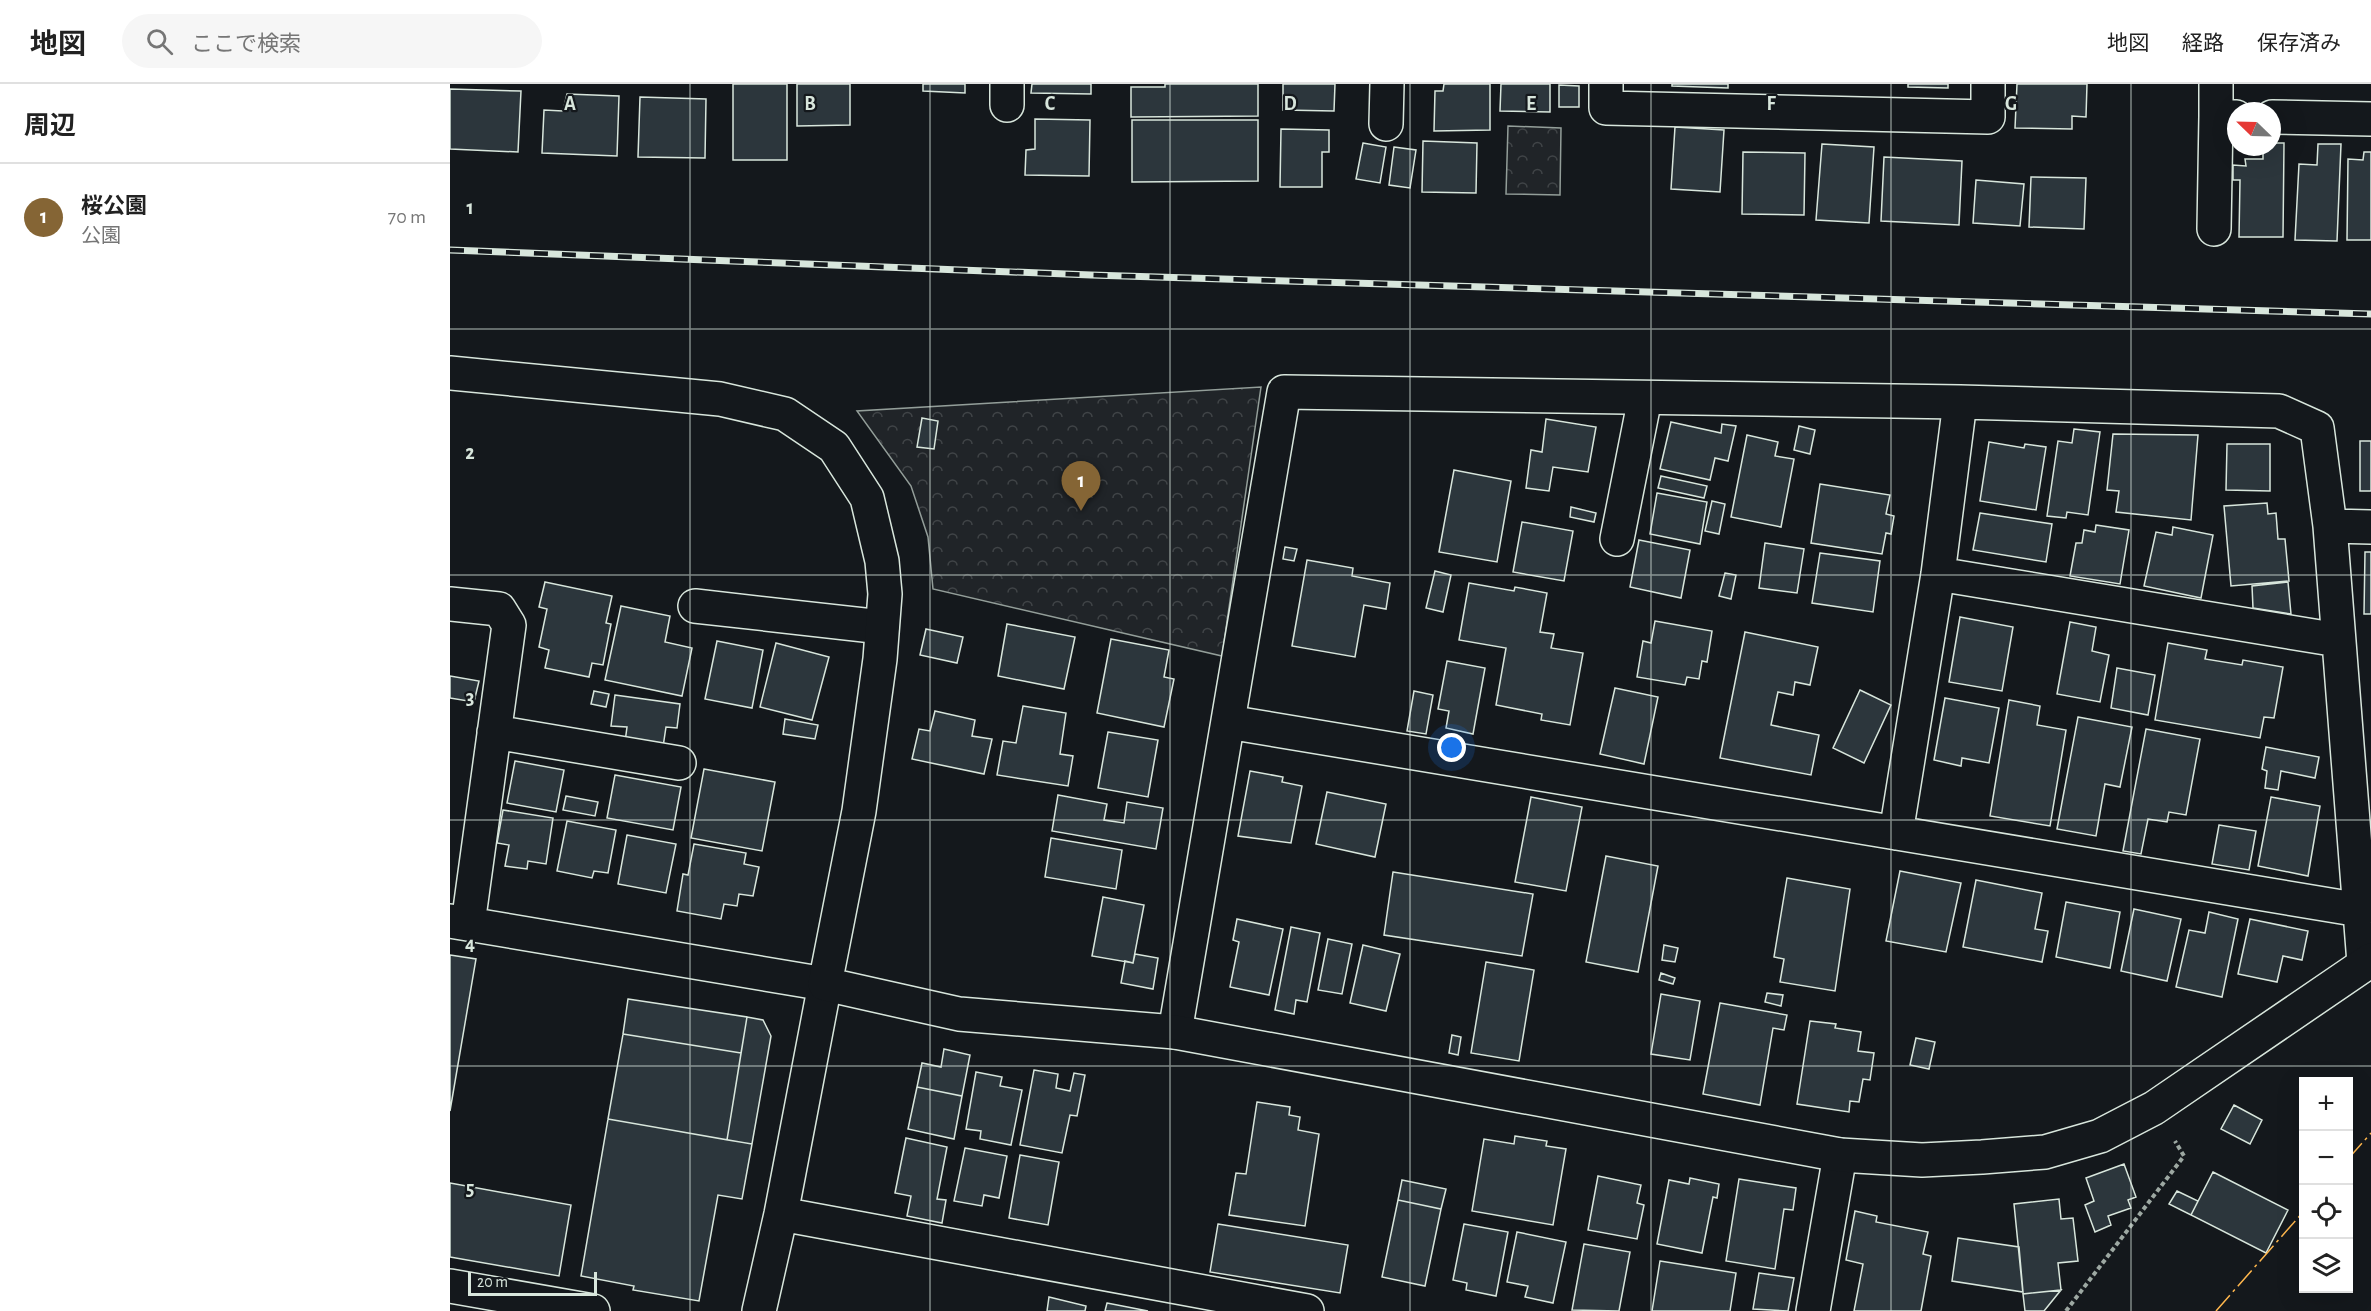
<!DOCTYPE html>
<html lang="ja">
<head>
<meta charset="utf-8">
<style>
  body { margin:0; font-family:"Alegreya Sans","Noto Sans JP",sans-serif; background:#f6f6f6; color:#222 }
  .controls { position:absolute; right:18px; bottom:18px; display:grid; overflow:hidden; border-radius:0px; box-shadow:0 6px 24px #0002 }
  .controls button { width:54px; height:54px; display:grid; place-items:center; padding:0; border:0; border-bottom:2px solid #e0e0e0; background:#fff; color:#222; font:30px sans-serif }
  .compass { position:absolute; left:1777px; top:18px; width:54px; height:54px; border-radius:50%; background:#fff; box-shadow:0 6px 24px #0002; rotate:293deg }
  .scale { position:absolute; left:18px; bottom:15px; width:129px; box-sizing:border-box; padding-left:6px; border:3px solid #d8e6dc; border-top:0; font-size:16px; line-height:21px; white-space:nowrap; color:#d8e6dc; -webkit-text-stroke:4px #14181c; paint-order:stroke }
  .you { position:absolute; left:1002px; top:664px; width:21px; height:21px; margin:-15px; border:4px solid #fff; border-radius:50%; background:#1a73e8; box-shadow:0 0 0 9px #1a73e833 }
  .badge { display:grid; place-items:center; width:39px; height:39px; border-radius:50%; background:#856535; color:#fff; font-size:20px; font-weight:700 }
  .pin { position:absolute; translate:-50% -50px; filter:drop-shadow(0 2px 3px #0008) }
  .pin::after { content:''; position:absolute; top:32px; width:21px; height:18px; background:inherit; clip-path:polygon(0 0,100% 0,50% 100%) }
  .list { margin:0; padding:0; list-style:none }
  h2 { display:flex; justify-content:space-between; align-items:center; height:78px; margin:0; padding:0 24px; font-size:26px }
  h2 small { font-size:20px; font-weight:400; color:#767676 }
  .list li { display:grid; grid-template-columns:39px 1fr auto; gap:18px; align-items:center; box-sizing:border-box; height:108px; padding:0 24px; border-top:2px solid #e0e0e0 }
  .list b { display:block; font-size:22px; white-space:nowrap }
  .list p { margin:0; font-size:20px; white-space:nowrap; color:#767676 }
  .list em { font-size:20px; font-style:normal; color:#767676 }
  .icon { flex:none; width:33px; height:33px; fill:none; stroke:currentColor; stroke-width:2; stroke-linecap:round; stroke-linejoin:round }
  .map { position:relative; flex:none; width:1921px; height:1227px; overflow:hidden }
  header { display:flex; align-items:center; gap:36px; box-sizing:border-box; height:84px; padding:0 30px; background:#fff; border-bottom:2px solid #e0e0e0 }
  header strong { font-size:28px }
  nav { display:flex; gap:33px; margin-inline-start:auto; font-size:21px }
  .search { width:420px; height:54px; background:#f6f6f6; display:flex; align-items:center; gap:15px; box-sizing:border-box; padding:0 21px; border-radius:33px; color:#767676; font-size:22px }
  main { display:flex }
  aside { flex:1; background:#fff }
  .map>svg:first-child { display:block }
</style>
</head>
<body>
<header>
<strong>地図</strong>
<div class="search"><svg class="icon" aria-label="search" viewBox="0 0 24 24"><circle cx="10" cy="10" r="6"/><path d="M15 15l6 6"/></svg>ここで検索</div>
<nav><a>地図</a><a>経路</a><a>保存済み</a></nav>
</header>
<main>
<aside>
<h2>周辺<small></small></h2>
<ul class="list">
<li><span class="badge">1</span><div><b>桜公園</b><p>公園</p></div><em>70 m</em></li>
</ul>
</aside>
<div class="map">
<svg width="1921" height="1227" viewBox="0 0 1921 1227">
  <defs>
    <pattern id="park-crowns" width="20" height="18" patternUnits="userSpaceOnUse" patternTransform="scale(1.5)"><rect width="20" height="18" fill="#202428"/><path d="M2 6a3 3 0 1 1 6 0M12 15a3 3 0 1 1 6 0" fill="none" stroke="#404447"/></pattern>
  </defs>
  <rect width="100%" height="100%" fill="#14181c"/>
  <path fill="url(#park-crowns)" stroke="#939e99" stroke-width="1.5" d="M 1058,42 L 1111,44 L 1110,111 L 1056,110 Z
    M 811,303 L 772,572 L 483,505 L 478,453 L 461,402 L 407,327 Z"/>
  <path fill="#2c363c" stroke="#d8e6dc" stroke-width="1.5" d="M 283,0 L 337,0 L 337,76 L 283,76 Z
    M 347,0 L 400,0 L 400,41 L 347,42 Z
    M 473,0 L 515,0 L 515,9 L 473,7 Z
    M 582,0 L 641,0 L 641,10 L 581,9 Z
    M 715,0 L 808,0 L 808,32 L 681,33 L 681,3 L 715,3 Z
    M 833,0 L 885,0 L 884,27 L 833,26 Z
    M 994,0 L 1040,0 L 1040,46 L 984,47 L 985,7 L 993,7 Z
    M 1051,0 L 1100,0 L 1100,28 L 1050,27 Z
    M 1222,0 L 1278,0 L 1278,4 L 1222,2 Z
    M 1458,0 L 1498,0 L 1498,4 L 1458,3 Z
    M 1567,0 L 1637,0 L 1636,33 L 1622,32 L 1622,45 L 1565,44 Z
    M 1109,1 L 1129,2 L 1129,23 L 1109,23 Z
    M 0,5 L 71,7 L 68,68 L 0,65 Z
    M 117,10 L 169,12 L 167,72 L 92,69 L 94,26 L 113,27 Z
    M 190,13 L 256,15 L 255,74 L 188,73 Z
    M 585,35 L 640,36 L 639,92 L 575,91 L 576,66 L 585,65 Z
    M 682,36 L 808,36 L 808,97 L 682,98 Z
    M 1225,43 L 1274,46 L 1270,108 L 1221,105 Z
    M 831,45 L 879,46 L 879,68 L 872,68 L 872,103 L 830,103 Z
    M 973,57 L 1027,59 L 1026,109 L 972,108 Z
    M 913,59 L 936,63 L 930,99 L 906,95 Z
    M 1822,59 L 1834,59 L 1833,153 L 1789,153 L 1790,96 L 1783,96 L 1783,81 L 1796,82 L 1795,75 L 1813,75 L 1813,63 L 1822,63 Z
    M 1372,60 L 1424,63 L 1419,139 L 1366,136 Z
    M 1868,60 L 1891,60 L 1887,157 L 1845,156 L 1849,80 L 1867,81 Z
    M 944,63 L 966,66 L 960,104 L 939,101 Z
    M 1293,68 L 1355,69 L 1354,131 L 1292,130 Z
    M 1914,68 L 1921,68 L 1921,156 L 1897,156 L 1898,75 L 1913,76 Z
    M 1434,73 L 1512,77 L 1509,141 L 1431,137 Z
    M 1581,93 L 1636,94 L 1634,145 L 1579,143 Z
    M 1526,96 L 1574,100 L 1570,142 L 1523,139 Z
    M 472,334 L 488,337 L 484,365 L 467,363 Z
    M 1096,335 L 1146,343 L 1138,388 L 1103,383 L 1099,407 L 1076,404 L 1081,366 L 1092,368 Z
    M 1221,338 L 1271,349 L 1272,340 L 1286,342 L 1278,377 L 1265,374 L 1260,396 L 1210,385 Z
    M 1349,342 L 1365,346 L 1360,370 L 1344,366 Z
    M 1624,345 L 1650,348 L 1638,431 L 1617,428 L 1616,434 L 1597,432 L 1608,357 L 1622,359 Z
    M 1663,350 L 1748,351 L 1741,436 L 1666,428 L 1669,407 L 1657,406 Z
    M 1297,351 L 1328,358 L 1325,372 L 1344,375 L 1331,443 L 1281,433 Z
    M 1910,357 L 1921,357 L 1921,407 L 1910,407 Z
    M 1539,358 L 1574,364 L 1575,360 L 1596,363 L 1586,426 L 1530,417 Z
    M 1777,360 L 1820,360 L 1820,407 L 1776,406 Z
    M 1004,386 L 1061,397 L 1047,478 L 989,468 Z
    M 1211,392 L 1257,402 L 1254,414 L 1208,404 Z
    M 1370,400 L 1440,411 L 1436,430 L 1444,432 L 1441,450 L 1436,449 L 1432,470 L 1361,459 Z
    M 1207,409 L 1257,418 L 1250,460 L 1200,450 Z
    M 1262,417 L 1275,420 L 1269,450 L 1255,447 Z
    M 1817,419 L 1818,430 L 1826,429 L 1828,455 L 1835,455 L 1839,497 L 1781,502 L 1774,422 Z
    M 1121,423 L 1146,429 L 1144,438 L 1120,433 Z
    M 1530,429 L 1602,440 L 1596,478 L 1523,466 Z
    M 1072,438 L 1123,447 L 1114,497 L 1063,488 Z
    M 1646,441 L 1679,446 L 1670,500 L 1620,492 L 1626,459 L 1632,459 L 1634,446 L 1645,448 Z
    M 1723,443 L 1763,451 L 1751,514 L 1694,502 L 1706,448 L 1722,451 Z
    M 1189,456 L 1240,466 L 1231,514 L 1180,503 Z
    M 1315,459 L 1354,465 L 1347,509 L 1309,504 Z
    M 835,463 L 847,465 L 844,477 L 833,475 Z
    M 1915,468 L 1921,468 L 1921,530 L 1914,530 Z
    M 1370,469 L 1430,477 L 1423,528 L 1362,519 Z
    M 857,476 L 903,484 L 902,492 L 940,499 L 936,525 L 914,521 L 905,573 L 842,562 Z
    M 985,487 L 1001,491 L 993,528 L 976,524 Z
    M 1275,489 L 1286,491 L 1281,515 L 1269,512 Z
    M 95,498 L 162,512 L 156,539 L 161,540 L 153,581 L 142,579 L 139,593 L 95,584 L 99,566 L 89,563 L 97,525 L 89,523 Z
    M 1838,498 L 1841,530 L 1803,524 L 1802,502 Z
    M 1019,499 L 1064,507 L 1065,503 L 1097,509 L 1090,548 L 1104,550 L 1101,564 L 1133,569 L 1120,641 L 1091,636 L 1092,630 L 1046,621 L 1056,564 L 1009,556 Z
    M 171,522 L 220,532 L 215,558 L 242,564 L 232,612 L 155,596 Z
    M 1510,533 L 1563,543 L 1552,607 L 1499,598 Z
    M 1205,537 L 1262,547 L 1257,578 L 1252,577 L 1249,595 L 1237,593 L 1235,601 L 1187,593 L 1193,557 L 1201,559 Z
    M 1620,538 L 1646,543 L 1642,567 L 1659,571 L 1650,618 L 1607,610 Z
    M 557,540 L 625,553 L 614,605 L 548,592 Z
    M 476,545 L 513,553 L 507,579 L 470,571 Z
    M 1295,548 L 1368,563 L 1360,601 L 1345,598 L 1343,611 L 1328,608 L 1321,641 L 1369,651 L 1361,691 L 1270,674 Z
    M 661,555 L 719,566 L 714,593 L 724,595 L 714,643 L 647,629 Z
    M 267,557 L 313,566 L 302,624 L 255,615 Z
    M 326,559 L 379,573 L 362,636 L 310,623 Z
    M 1718,559 L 1757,566 L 1755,575 L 1792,581 L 1793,576 L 1833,583 L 1824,634 L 1814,633 L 1810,654 L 1705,636 Z
    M 997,577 L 1035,584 L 1023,650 L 996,644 L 999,627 L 988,625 Z
    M 1667,584 L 1705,591 L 1698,631 L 1661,624 Z
    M 0,592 L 29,597 L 24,618 L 0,614 Z
    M 1165,604 L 1208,613 L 1194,680 L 1150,670 Z
    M 1410,606 L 1441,621 L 1414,679 L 1383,664 Z
    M 144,607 L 159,610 L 156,623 L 141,620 Z
    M 964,607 L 983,611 L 976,650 L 957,647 Z
    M 165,611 L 230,620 L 227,644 L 216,643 L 213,663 L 175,658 L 177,643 L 161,642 Z
    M 1495,614 L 1549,624 L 1539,679 L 1512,674 L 1511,682 L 1484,676 Z
    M 1559,616 L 1590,622 L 1587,641 L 1616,646 L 1600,742 L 1540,732 Z
    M 573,622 L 616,629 L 610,670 L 623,672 L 618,702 L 547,691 L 553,657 L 566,659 Z
    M 485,627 L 525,636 L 522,652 L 542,655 L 534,690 L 462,675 L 469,645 L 480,647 Z
    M 1628,633 L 1682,643 L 1670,703 L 1655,700 L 1646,752 L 1607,745 Z
    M 335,635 L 368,641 L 365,655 L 333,650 Z
    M 1696,645 L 1750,655 L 1736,731 L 1719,728 L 1717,738 L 1698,735 L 1691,770 L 1673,767 Z
    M 658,648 L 708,656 L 698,713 L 648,704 Z
    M 1816,663 L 1869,673 L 1865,694 L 1831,687 L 1828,706 L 1815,704 L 1817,687 L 1812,685 Z
    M 65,677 L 114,686 L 106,728 L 57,719 Z
    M 254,685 L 325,698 L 312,767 L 241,754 Z
    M 800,687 L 833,693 L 832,698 L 852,702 L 841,759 L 788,752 Z
    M 165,691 L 231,703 L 223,746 L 157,734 Z
    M 877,708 L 936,720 L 925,773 L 866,760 Z
    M 608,711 L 657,720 L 654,736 L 674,739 L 677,718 L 713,724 L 706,765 L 602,747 Z
    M 116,712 L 148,718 L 145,732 L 113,726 Z
    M 1081,713 L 1132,723 L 1116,807 L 1065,798 Z
    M 1821,713 L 1870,722 L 1858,792 L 1808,782 Z
    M 53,726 L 103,734 L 96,780 L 78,777 L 77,785 L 55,782 L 59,761 L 47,759 Z
    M 117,737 L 166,746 L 158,789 L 144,787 L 142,794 L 107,787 Z
    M 1769,741 L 1806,747 L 1799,786 L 1762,780 Z
    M 177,751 L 226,760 L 216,809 L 168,800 Z
    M 601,754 L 672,766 L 666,805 L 595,793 Z
    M 244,760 L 296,769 L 294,780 L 309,783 L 303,812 L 289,810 L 287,822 L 274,820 L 271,835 L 227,827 L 233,790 L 238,791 Z
    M 1156,772 L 1208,782 L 1188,888 L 1136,878 Z
    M 1450,787 L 1511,799 L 1496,868 L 1436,857 Z
    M 943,788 L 1083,810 L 1072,872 L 934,851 Z
    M 1337,794 L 1400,805 L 1385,907 L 1330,898 L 1334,875 L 1324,873 Z
    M 1526,796 L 1592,809 L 1585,845 L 1598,847 L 1592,878 L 1513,863 Z
    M 653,813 L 694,821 L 683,879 L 642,872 Z
    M 1616,818 L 1670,828 L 1660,884 L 1606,873 Z
    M 1684,825 L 1731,835 L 1717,897 L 1671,887 Z
    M 1759,828 L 1788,835 L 1772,913 L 1726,903 L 1739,846 L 1755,849 Z
    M 787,835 L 833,845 L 819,911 L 780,903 L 789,858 L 783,856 Z
    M 1800,835 L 1858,847 L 1852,876 L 1833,872 L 1827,898 L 1788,890 Z
    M 841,843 L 870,849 L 857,918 L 846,916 L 844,930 L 825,926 Z
    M 878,855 L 902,860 L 892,910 L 868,906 Z
    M 913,861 L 950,870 L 936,927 L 900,919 Z
    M 1214,861 L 1228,864 L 1225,878 L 1212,876 Z
    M 685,870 L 708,874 L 703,905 L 671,899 L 675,877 L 683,879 Z
    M 0,871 L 26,875 L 0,1027 Z
    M 1036,878 L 1084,886 L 1069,977 L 1021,969 Z
    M 1211,889 L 1225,894 L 1223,900 L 1209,896 Z
    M 1317,909 L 1333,911 L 1331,922 L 1315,918 Z
    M 1211,910 L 1250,917 L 1240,976 L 1201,970 Z
    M 178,915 L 297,933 L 291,969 L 173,950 Z
    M 1270,919 L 1337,931 L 1334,946 L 1323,944 L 1310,1021 L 1253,1010 Z
    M 297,933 L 313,936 L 321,952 L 302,1060 L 277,1056 Z
    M 1360,937 L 1386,940 L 1385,944 L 1411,948 L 1408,967 L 1424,969 L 1420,996 L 1413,995 L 1409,1018 L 1400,1017 L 1399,1028 L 1347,1020 Z
    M 173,950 L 291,969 L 277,1056 L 158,1035 Z
    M 1002,951 L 1011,953 L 1008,971 L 999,969 Z
    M 1466,954 L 1485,958 L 1479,985 L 1460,981 Z
    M 494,965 L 520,971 L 512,1012 L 467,1003 L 472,979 L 491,983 Z
    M 584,986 L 608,990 L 606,1004 L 620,1007 L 624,989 L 635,991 L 627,1032 L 620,1031 L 612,1069 L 570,1061 Z
    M 526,988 L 552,993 L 550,1002 L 572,1006 L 561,1061 L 530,1055 L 531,1047 L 516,1045 Z
    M 467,1003 L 512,1012 L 504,1055 L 458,1045 Z
    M 807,1018 L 840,1023 L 839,1031 L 850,1033 L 848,1046 L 869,1050 L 855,1142 L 779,1131 L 786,1089 L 796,1090 Z
    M 1784,1021 L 1812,1036 L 1800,1060 L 1771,1045 Z
    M 158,1035 L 302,1060 L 292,1115 L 268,1111 L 249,1217 L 183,1206 L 184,1202 L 131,1192 Z
    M 1065,1052 L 1097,1057 L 1096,1062 L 1116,1065 L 1103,1141 L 1022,1127 L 1034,1055 L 1064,1060 Z
    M 456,1054 L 497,1063 L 487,1115 L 496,1116 L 492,1139 L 457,1132 L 461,1112 L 445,1109 Z
    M 515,1064 L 557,1072 L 549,1114 L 534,1111 L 532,1122 L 504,1117 Z
    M 570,1071 L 609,1078 L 598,1141 L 559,1134 Z
    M 1674,1080 L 1686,1113 L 1678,1116 L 1681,1124 L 1658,1132 L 1661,1141 L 1645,1148 L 1635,1121 L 1644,1117 L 1636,1094 Z
    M 1763,1088 L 1838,1126 L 1816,1169 L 1741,1131 Z
    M 1148,1092 L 1191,1101 L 1187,1119 L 1194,1121 L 1187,1155 L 1138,1146 Z
    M 1240,1094 L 1269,1100 L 1267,1114 L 1263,1113 L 1252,1169 L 1207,1160 L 1219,1096 L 1239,1100 Z
    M 1289,1095 L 1346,1104 L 1343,1126 L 1334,1125 L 1325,1185 L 1276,1177 Z
    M 952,1096 L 996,1105 L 991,1125 L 948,1116 Z
    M 0,1099 L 121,1121 L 109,1192 L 0,1173 Z
    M 1727,1107 L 1748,1117 L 1741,1131 L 1719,1120 Z
    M 1609,1115 L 1611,1135 L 1623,1134 L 1628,1177 L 1608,1179 L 1611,1206 L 1573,1210 L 1564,1120 Z
    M 948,1116 L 991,1125 L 975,1202 L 932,1193 Z
    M 1405,1127 L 1427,1132 L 1426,1138 L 1478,1148 L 1473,1170 L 1481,1172 L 1471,1227 L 1404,1227 L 1413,1180 L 1396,1176 Z
    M 768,1140 L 898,1161 L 890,1209 L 760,1188 Z
    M 1014,1140 L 1058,1148 L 1046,1212 L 1016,1206 L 1017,1199 L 1003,1196 Z
    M 1067,1148 L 1116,1158 L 1103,1219 L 1075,1213 L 1078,1202 L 1057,1198 Z
    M 1508,1154 L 1569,1163 L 1573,1208 L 1502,1197 Z
    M 1134,1160 L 1180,1168 L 1169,1227 L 1122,1226 Z
    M 1210,1177 L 1286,1189 L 1280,1227 L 1202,1227 Z
    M 1309,1189 L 1344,1194 L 1338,1227 L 1303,1225 Z
    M 1611,1206 L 1594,1227 L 1575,1227 L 1573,1210 Z
    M 599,1213 L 636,1222 L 635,1227 L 597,1227 Z
    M 657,1219 L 698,1227 L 655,1227 Z"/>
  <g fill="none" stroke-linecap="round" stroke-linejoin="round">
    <g stroke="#d8e6dc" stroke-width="36">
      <path id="street" d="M 1156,0 L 1156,24 L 1538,33 L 1538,0
        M 1766,0 L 1766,32 L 1786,33
        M 557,21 L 557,0
        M 1822,33 L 1921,35
        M 936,40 L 937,0
        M 1764,145 L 1766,32
        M 1880,442 L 1921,443
        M 1167,455 L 1195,314
        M 1488,490 L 1888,556
        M 0,520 L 49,525 L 59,541 L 18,840
        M 245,522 L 432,543
        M 778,638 L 1910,826
        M 44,648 L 229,679
        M 1446,749 L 1488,490 L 1510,318
        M 0,837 L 375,900 L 331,1130 L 309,1227
        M 725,948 L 834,308 L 1510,318 L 1829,327 L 1867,344 L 1880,442 L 1914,879
        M 331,1130 L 857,1227
        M 0,1202 L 143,1227
        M 1363,1227 L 1390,1071"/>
    </g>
    <g stroke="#d8e6dc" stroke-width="36">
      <path id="secondary" d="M 0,289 L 270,315 L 335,330 L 384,363 L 417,414 L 432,477 L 435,510 L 430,575 L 409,727 L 375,900 L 509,930 L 725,948 L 1390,1071 L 1472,1076 L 1532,1073 L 1595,1068 L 1650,1052 L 1704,1024 L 1921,876"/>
    </g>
    <path stroke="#9da8a2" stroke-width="4" stroke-dasharray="4.5 3" stroke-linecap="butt" d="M 1616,1227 L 1734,1072 L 1725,1057"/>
    <use href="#street" stroke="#14181c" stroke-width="33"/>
    <use href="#secondary" stroke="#14181c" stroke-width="33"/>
    <g stroke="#d8e6dc" stroke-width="7">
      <path id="rail" d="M 0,166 L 641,191 L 1921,230"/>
    </g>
    <use href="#rail" stroke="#14181c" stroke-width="4.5" stroke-dasharray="14" stroke-linecap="butt"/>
    <path stroke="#ffb74d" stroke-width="1.5" stroke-dasharray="21 4.5 3 4.5" stroke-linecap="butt" d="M 1898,1075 L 1921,1049
      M 1766,1227 L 1854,1127"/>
  </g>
  <path fill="none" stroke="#d8e6dc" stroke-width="1.5" stroke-opacity="0.55" d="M 240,0 L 240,1227M 480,0 L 480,1227M 720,0 L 720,1227M 960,0 L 960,1227M 1201,0 L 1201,1227M 1441,0 L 1441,1227M 1681,0 L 1681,1227M 0,245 L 1921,245M 0,491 L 1921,491M 0,736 L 1921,736M 0,982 L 1921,982"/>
  <g font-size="20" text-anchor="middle" font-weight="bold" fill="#d8e6dc" stroke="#14181c" stroke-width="4.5" stroke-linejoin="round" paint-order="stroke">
    <text x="120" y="26">A</text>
    <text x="360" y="26">B</text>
    <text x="600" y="26">C</text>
    <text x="840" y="26">D</text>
    <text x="1081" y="26">E</text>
    <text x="1321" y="26">F</text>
    <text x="1561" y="26">G</text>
    <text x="20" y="130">1</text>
    <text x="20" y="375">2</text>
    <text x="20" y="620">3</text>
    <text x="20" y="866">4</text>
    <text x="20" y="1111">5</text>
  </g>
</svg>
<div class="controls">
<button>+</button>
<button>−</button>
<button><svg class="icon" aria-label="locate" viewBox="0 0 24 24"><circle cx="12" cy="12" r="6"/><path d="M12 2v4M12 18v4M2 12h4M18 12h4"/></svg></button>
<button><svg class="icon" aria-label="layers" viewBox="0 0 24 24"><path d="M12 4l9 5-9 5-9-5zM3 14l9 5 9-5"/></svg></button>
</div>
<svg class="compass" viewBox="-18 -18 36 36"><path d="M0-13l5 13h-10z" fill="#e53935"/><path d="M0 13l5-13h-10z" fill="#767676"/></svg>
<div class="scale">20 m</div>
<div class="you"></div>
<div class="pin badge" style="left:631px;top:427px">1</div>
</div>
</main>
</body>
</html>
